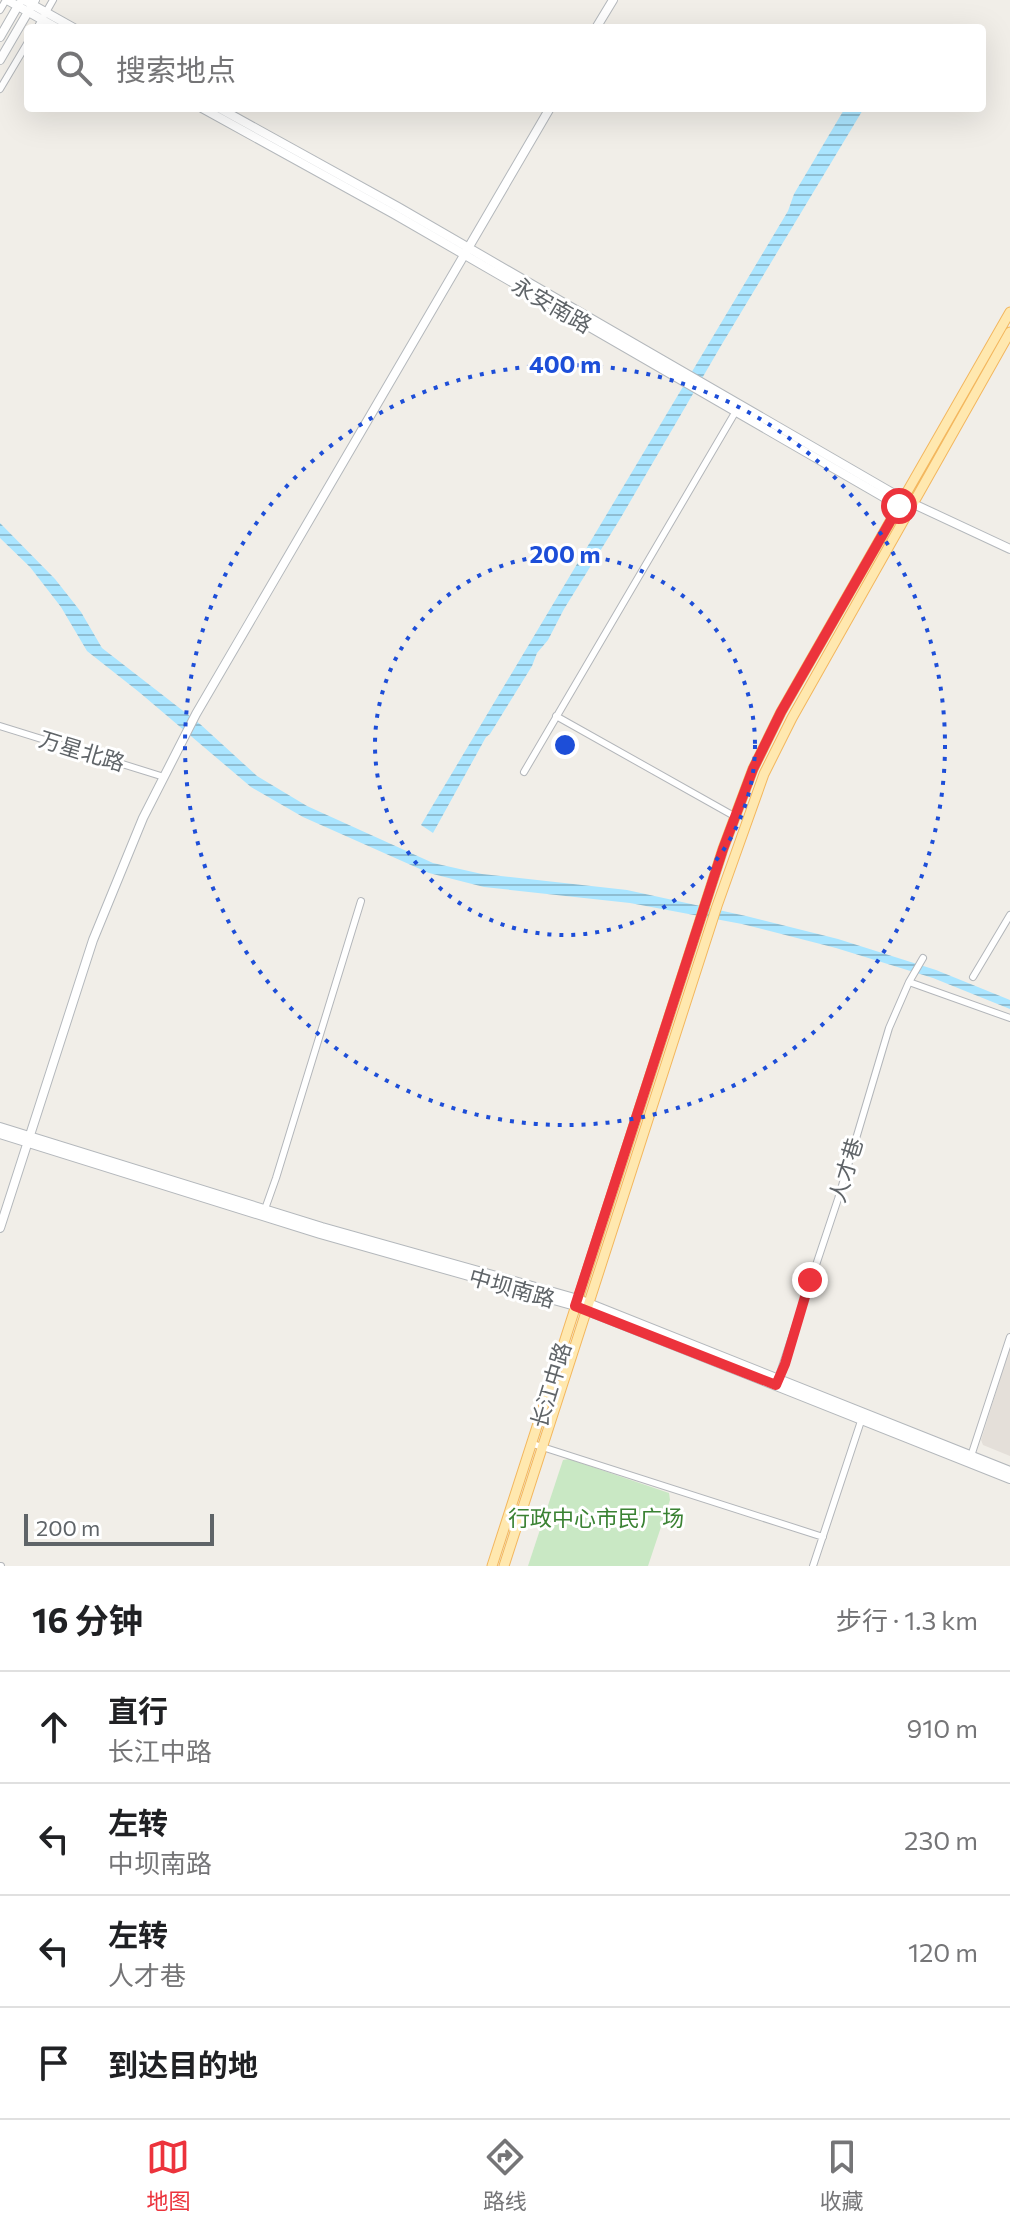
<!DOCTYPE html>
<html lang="zh">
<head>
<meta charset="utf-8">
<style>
  body { margin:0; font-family:Commissioner,"Noto Sans SC",sans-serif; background:#f6f6f6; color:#202124 }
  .scale { position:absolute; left:24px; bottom:20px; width:190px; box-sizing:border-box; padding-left:8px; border:4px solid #5f6468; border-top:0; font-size:22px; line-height:28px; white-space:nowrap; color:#5f6468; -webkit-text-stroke:6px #fff; paint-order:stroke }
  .stop { position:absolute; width:24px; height:24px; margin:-18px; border:6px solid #ec333c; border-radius:50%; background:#fff }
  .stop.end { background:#ec333c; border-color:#fff; box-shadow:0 2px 8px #0008 }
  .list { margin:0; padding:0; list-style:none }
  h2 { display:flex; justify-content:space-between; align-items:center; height:104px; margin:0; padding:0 32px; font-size:34px }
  h2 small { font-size:26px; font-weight:400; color:#757577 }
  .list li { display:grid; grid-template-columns:52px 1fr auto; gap:24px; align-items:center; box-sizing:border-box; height:112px; padding:0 32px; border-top:2px solid #e0e0e0 }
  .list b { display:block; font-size:30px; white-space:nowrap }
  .list p { margin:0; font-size:26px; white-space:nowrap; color:#757577 }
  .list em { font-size:26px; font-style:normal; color:#757577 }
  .icon { flex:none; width:44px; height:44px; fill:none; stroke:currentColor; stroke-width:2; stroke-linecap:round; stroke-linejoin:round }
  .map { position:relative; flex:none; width:1010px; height:1566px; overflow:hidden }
  .search { position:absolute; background:#fff; box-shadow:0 8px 32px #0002; left:24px; right:24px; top:24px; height:88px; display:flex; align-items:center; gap:20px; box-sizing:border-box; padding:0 28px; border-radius:8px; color:#757577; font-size:30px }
  .sheet { height:552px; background:#fff }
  nav { display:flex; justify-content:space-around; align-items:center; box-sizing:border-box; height:112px; border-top:2px solid #e0e0e0; background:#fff; font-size:22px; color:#757577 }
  nav a { display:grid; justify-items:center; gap:4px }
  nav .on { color:#ec333c }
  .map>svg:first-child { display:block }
</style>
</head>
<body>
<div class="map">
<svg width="1010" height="1566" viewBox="0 0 1010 1566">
  <defs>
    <pattern id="water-rules" width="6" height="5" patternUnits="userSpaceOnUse" patternTransform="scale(2)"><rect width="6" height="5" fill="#aae5ff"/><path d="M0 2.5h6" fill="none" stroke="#8ebdd2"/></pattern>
  </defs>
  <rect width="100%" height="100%" fill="#f1eee8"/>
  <path fill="#e4dfd9" d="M 1010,1347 L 1010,1456 L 983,1445 L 981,1440 Z"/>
  <path fill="#c9e8c4" d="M 569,1459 L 669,1493 L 670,1500 L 648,1566 L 528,1566 L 563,1460 Z"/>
  <path fill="url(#water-rules)" d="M 845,108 L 864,108 L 722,344 L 620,519 L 564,609 L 548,640 L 537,653 L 532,666 L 490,734 L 486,737 L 433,833 L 421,825 L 788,211 L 794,194 Z
    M 0,523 L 55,579 L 81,612 L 102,648 L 200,724 L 257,776 L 307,806 L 433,863 L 482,874 L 627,890 L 746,916 L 838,939 L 936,970 L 1010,1000 L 1010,1009 L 933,978 L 836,948 L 742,924 L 630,903 L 484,887 L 429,873 L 303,817 L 251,787 L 139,692 L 87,651 L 61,607 L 30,567 L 0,538 Z"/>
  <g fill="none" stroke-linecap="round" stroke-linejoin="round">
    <g stroke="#b3b6ba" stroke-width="8">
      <path id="street" d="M 0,10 L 6,0
        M 37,28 L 53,0
        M 0,89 L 28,42
        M 556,716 L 734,816
        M 0,726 L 164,777
        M 524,772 L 736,411
        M 973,977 L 1010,915
        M 909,982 L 1010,1018
        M 265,1209 L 276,1178 L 361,901
        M 777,1382 L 838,1199 L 889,1028 L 909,982 L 923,958
        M 533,1444 L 823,1537
        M 972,1453 L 1010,1337
        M 0,1566 L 1,1566
        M 813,1566 L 861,1421"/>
    </g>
    <g stroke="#b4b8bc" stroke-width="10">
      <path id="secondary" d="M 7,0 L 57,28
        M 24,0 L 74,28
        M 596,28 L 613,0
        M 0,37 L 19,4
        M 0,60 L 35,0
        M 202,108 L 394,214 L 899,506
        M 219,108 L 398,207 L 903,499 L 1010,549
        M 0,1127 L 322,1227 L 578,1299 L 1010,1471
        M 0,1134 L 320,1234 L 575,1306 L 1010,1479
        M 0,1228 L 93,940 L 143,818 L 196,714 L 550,108"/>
    </g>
    <g stroke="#f3b75e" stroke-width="11">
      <path id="primary" d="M 492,1566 L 723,849 L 753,769 L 781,712 L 1010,312
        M 504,1566 L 717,906 L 764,774 L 792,718 L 1010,332"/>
    </g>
    <use href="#street" stroke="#fff" stroke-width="6"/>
    <use href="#secondary" stroke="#fff" stroke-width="8"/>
    <use href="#primary" stroke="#ffe8af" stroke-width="9"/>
  </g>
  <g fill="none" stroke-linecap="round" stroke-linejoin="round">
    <path stroke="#ec333c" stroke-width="10" d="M 810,1280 L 785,1364 L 776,1385 L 575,1306 L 723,849 L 753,769 L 781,712 L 899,506"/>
  </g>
  <g fill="none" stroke="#1d4ed8" stroke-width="4" stroke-dasharray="4 8">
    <circle cx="565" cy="745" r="190"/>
    <circle cx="565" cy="745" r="380"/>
  </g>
  <g text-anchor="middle" stroke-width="6" stroke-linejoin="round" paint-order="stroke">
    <g font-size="22" fill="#5f6468" stroke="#fff">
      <text transform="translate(552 305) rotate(30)" y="8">永安南路</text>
      <text transform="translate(82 751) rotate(17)" y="8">万星北路</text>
      <text transform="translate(846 1170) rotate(-73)" y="8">人才巷</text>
      <text transform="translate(512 1288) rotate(16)" y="8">中坝南路</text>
      <text transform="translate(551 1385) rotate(-73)" y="8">长江中路</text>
    </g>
    <g font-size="22" fill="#3a8233" stroke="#fff">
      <text x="596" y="1526">行政中心市民广场</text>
    </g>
  </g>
  <circle cx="565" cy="745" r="12" fill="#1d4ed8" stroke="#fff" stroke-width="4"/>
  <g font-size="24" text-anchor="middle" font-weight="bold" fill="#1d4ed8" stroke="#fff" stroke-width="6" stroke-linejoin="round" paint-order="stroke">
    <text x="565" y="373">400 m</text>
    <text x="565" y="563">200 m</text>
  </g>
</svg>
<div class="scale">200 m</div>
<div class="stop" style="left:899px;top:506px"></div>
<div class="stop end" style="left:810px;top:1280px"></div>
<div class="search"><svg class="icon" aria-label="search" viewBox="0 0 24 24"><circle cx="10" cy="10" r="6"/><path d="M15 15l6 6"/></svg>搜索地点</div>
</div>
<section class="sheet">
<h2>16 分钟<small>步行 · 1.3 km</small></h2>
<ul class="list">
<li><svg class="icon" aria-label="ahead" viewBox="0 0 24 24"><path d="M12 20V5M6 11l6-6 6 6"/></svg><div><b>直行</b><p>长江中路</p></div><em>910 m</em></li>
<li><svg class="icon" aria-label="left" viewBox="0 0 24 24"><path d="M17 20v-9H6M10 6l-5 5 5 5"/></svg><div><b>左转</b><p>中坝南路</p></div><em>230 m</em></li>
<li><svg class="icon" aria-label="left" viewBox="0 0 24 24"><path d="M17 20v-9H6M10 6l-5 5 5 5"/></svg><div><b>左转</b><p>人才巷</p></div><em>120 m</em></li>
<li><svg class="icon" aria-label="arrive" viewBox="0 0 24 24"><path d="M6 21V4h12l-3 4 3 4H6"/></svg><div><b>到达目的地</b></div></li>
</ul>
</section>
<nav>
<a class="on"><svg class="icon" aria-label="map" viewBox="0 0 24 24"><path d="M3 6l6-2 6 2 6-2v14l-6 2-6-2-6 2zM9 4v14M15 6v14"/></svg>地图</a>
<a><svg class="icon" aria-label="directions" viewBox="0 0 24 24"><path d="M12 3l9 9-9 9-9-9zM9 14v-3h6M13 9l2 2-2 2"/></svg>路线</a>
<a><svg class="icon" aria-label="saved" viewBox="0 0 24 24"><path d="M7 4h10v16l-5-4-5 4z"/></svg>收藏</a>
</nav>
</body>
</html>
